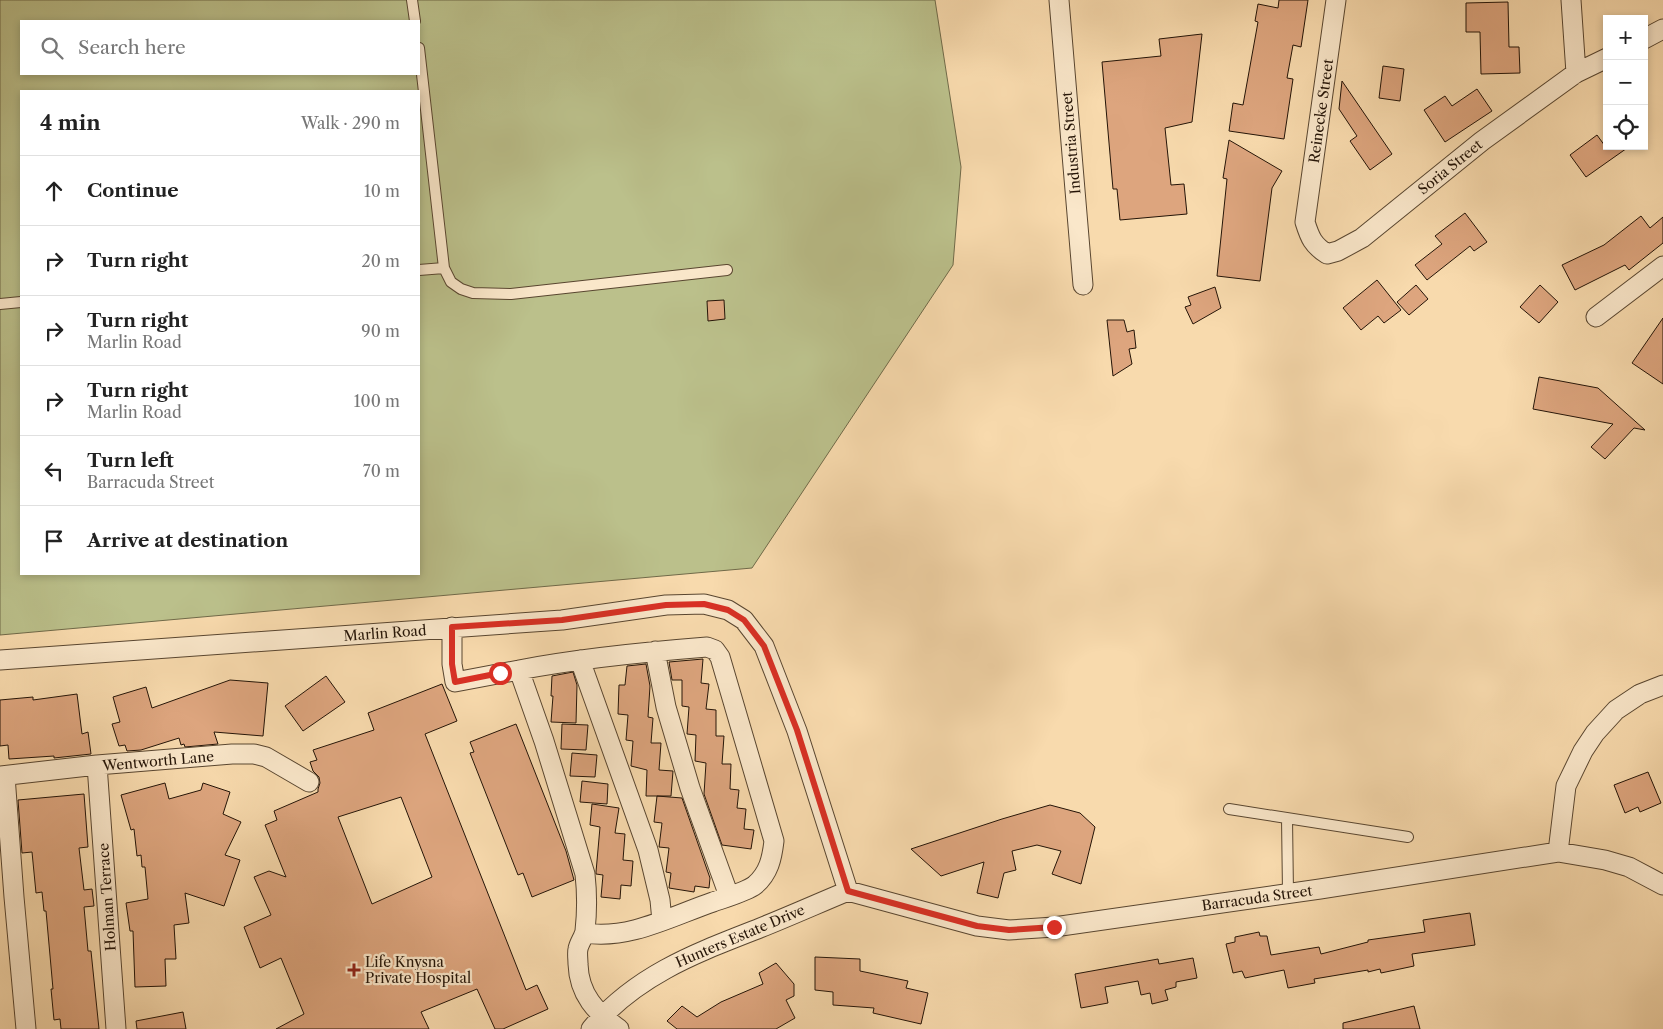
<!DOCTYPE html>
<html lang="en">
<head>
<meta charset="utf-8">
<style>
  body { margin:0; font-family:"Libre Caslon Text",serif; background:#f6f6f6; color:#222 }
  .controls { position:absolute; right:15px; top:15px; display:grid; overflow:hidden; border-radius:0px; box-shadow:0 2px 8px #0003 }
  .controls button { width:45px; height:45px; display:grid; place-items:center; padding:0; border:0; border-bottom:1px solid #e0e0e0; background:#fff; color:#222; font:25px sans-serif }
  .stop { position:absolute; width:15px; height:15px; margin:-11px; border:4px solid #d93025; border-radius:50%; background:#fff }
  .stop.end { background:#d93025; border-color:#fff; box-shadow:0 1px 5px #0008 }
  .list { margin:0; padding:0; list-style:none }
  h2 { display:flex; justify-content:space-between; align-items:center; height:65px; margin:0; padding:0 20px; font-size:21px }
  h2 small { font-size:16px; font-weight:400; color:#767676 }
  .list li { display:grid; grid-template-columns:32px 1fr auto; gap:15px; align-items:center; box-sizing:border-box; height:70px; padding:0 20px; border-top:1px solid #e0e0e0 }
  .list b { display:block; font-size:19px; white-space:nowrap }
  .list p { margin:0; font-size:16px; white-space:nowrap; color:#767676 }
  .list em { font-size:16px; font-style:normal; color:#767676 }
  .icon { flex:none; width:28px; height:28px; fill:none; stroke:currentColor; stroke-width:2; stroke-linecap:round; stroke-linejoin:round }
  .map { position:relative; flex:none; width:1663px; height:1029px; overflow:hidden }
  .search { position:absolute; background:#fff; box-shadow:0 2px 8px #0003; left:20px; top:20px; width:400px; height:55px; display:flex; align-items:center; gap:12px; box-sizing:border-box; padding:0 18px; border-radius:0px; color:#767676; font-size:19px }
  .panel { position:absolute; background:#fff; box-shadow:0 2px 8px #0003; left:20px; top:90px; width:400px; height:485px; border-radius:0px }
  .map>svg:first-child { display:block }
</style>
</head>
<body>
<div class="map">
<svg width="1663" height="1029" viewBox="0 0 1663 1029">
  <rect width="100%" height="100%" fill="#f8daad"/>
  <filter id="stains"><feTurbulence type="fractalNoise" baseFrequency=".004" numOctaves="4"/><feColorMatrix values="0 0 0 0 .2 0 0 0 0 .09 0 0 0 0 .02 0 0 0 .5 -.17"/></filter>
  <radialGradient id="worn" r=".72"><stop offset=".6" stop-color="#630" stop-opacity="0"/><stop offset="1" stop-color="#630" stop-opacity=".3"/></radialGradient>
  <path fill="#bbc08b" stroke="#706a49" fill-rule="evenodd" d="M 0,0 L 935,0 L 961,167 L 953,265 L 752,568 L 0,635 ZM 21,21 L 419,21 L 419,74 L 21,74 ZM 21,91 L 419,91 L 419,574 L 21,574 Z"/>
  <path fill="#dda57e" stroke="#241407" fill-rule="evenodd" d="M 1279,0 L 1308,0 L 1301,47 L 1293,45 L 1287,78 L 1293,79 L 1284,139 L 1229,131 L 1233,103 L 1243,105 L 1258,22 L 1255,21 L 1258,4 L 1278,8 Z
    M 1508,2 L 1509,47 L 1519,47 L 1520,73 L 1481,74 L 1480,32 L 1466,32 L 1466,3 Z
    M 1202,34 L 1192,122 L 1165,128 L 1171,185 L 1184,184 L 1187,214 L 1120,220 L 1117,189 L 1113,189 L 1102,62 L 1161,56 L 1159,39 Z
    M 1383,66 L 1404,69 L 1400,101 L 1379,98 Z
    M 1342,81 L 1392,154 L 1370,170 L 1350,141 L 1357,136 L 1339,109 Z
    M 1477,89 L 1492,111 L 1445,142 L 1424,110 L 1445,96 L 1452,106 Z
    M 1597,135 L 1605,146 L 1630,146 L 1586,177 L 1570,155 Z
    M 1229,140 L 1282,171 L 1272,188 L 1260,281 L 1217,276 L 1227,179 L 1223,178 Z
    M 1465,213 L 1487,242 L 1474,251 L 1470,246 L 1427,280 L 1415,265 L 1442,244 L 1435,236 Z
    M 1641,216 L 1650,228 L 1663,217 L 1663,243 L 1629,270 L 1625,265 L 1575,290 L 1562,265 L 1604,245 Z
    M 1377,280 L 1401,310 L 1384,323 L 1378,316 L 1361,330 L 1343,308 Z
    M 1416,285 L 1428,299 L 1409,315 L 1397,302 Z
    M 1540,285 L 1558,302 L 1539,323 L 1520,307 Z
    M 1215,287 L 1221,308 L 1193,324 L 1185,307 L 1191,305 L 1188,297 Z
    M 724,300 L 725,319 L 708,321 L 707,301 Z
    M 1663,318 L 1663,384 L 1632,363 Z
    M 1107,320 L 1124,320 L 1127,332 L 1134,330 L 1136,348 L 1129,349 L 1132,364 L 1113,376 Z
    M 1539,377 L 1598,388 L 1645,430 L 1634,428 L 1605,459 L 1591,447 L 1613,424 L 1533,409 Z
    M 703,659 L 701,683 L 709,684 L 706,709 L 716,710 L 716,736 L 724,736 L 722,764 L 731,764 L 730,789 L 739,790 L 737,808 L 746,809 L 744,829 L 754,830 L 751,849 L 722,845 L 704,794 L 706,763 L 695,761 L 696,735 L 687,734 L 689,707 L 682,706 L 682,680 L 672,680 L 669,662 Z
    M 646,664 L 650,686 L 648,717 L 653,718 L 651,743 L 661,743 L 659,770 L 673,771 L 671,796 L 646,796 L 647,770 L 631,766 L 633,741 L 626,740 L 628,715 L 618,714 L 619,685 L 625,685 L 627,666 Z
    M 573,672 L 577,685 L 576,723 L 551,722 L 553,696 L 551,696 L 552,676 Z
    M 326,676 L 345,702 L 303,731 L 285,706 Z
    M 230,680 L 268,683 L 263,736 L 214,732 L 218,744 L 185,747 L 184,744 L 181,745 L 179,738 L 141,750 L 127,751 L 125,745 L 119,746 L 112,724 L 120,722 L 113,697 L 146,687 L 152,708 Z
    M 442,684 L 457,721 L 425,734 L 526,990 L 537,985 L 548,1009 L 503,1029 L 495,1029 L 477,989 L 421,1012 L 429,1029 L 276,1029 L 304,1014 L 281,958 L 260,968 L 244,927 L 271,915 L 254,877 L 269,871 L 286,877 L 265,825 L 277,820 L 274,811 L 318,792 L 318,789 L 320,783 L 319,777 L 313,771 L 310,762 L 317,760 L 313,750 L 374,730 L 368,713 ZM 401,797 L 432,877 L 372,904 L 338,817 Z
    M 77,694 L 82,734 L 88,732 L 91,754 L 54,758 L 54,756 L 9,759 L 8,745 L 0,746 L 0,700 L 33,697 L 33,700 Z
    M 516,724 L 566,851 L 574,880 L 532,897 L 523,873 L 518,875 L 470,753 L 474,752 L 470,742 Z
    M 562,724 L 588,725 L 586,750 L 561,749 Z
    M 572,753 L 597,755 L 595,777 L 570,776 Z
    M 1648,772 L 1661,803 L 1640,812 L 1638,807 L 1625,813 L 1614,785 Z
    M 582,781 L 608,784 L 607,804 L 580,802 Z
    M 165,783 L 169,799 L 201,790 L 203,783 L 230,792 L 223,814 L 241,822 L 225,855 L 240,860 L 224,906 L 185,893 L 189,923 L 174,925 L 176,959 L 165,959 L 166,986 L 135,987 L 133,931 L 130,931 L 126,903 L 148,899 L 145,867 L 142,867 L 141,855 L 137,856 L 134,829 L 131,830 L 121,795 Z
    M 84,794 L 88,847 L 79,848 L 84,890 L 92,889 L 94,906 L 84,907 L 88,951 L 91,951 L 99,1029 L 61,1029 L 60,1019 L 54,1020 L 51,989 L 53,989 L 46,911 L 44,911 L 42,892 L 36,893 L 32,852 L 22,853 L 18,800 Z
    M 657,796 L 682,798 L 710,878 L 709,888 L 695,886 L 694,892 L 669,888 L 671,873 L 666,872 L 669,848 L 659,847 L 662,823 L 654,822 Z
    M 592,804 L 619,808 L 615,833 L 625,834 L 623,860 L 633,861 L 631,886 L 621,885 L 620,899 L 601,897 L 603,875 L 596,874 L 596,872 L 600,827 L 590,825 Z
    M 1050,805 L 1080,813 L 1095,827 L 1081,884 L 1052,874 L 1061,851 L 1037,845 L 1012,851 L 1016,870 L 1004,873 L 998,898 L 977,893 L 984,862 L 941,876 L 911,849 L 1002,819 Z
    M 1470,913 L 1475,945 L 1412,954 L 1414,966 L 1381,973 L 1380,969 L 1368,972 L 1368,970 L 1314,979 L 1315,983 L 1288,988 L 1284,970 L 1245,978 L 1242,971 L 1233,973 L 1226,944 L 1235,942 L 1235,937 L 1259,932 L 1260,936 L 1267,936 L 1271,955 L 1319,947 L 1321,954 L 1368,942 L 1368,940 L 1425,932 L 1423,920 Z
    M 815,957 L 860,959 L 860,971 L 908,981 L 906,988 L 928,993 L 921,1024 L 873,1013 L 874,1008 L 833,1005 L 833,992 L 815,990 Z
    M 1193,958 L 1197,978 L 1176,982 L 1176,987 L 1165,990 L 1168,1000 L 1152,1004 L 1150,993 L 1141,995 L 1138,981 L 1105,987 L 1108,1003 L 1081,1008 L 1075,974 L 1158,959 L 1159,964 Z
    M 776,963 L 794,984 L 794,996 L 786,1000 L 795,1018 L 776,1029 L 677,1029 L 667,1021 L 682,1006 L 697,1017 L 721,1002 L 763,984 L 759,973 Z
    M 1414,1006 L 1420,1029 L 1343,1029 L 1343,1023 Z
    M 183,1012 L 186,1029 L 137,1029 L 136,1021 Z"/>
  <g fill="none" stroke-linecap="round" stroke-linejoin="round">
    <g stroke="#594630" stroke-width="12">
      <path id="lane" d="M 412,0 L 415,21
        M 419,48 L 444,268 L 451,282 L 461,289 L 473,293 L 511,294 L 727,270
        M 419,270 L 444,268
        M 0,304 L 21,302
        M 1229,809 L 1408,837
        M 1287,818 L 1288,893"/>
    </g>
    <g stroke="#594630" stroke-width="21">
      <path id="street" d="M 1059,0 L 1083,285
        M 1336,0 L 1305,222 C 1310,238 1313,245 1327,254 L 1338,251 L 1362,238 L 1482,141 L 1576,73 L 1607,58
        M 1571,0 L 1576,73
        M 1644,39 L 1663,29
        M 1596,317 L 1663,266
        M 452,627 L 452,664 L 455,682 L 519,670
        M 655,651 L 666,707 L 690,788 L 729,896
        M 0,660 L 562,620 L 666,605 L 704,604 L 728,610 L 744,620 L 764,646 L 797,731 L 848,891
        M 580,660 L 648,850 L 660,900 L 662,921
        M 97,765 L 116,1029
        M 0,776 L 97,765 L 232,754 L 254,754 L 266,757 L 309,782
        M 5,776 L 14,897 L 26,1029
        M 1558,852 L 1566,786 L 1583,751 L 1595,733 L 1616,710 L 1640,694 L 1663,685
        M 848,891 L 977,926 L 1009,930 L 1054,927 L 1320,889 L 1558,852 L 1605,860 L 1629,867 L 1663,885
        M 585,933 C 629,940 672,916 713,902 C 724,898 746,892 755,885 C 769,873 772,858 774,841 L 720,657 L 715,650 L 707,647 C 644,652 581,658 519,670 L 544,741 L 585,874 C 587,892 587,913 585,931 C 584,937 579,943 578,949 C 577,953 578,959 578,964 C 579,995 596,1012 619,1029
        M 591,1029 C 636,975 696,953 760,928 C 790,916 819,903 848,891"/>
    </g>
    <use href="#lane" stroke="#fae7ca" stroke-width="10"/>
    <use href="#street" stroke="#fae7ca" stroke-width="19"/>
  </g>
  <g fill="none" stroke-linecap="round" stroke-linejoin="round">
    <path stroke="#d93025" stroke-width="6" d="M 500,673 L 455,682 L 452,664 L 452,627 L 562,620 L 666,605 L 704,604 L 728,610 L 744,620 L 764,646 L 797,730 L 848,891 L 977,926 L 1009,930 L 1054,927"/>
  </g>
  <path fill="#8f2418" stroke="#fae7ca" stroke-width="2" d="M351.5 962.5h5v5h5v5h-5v5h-5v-5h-5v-5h5z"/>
  <g text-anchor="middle" stroke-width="4.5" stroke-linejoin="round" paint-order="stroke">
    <g font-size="14" fill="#241407" stroke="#fae7ca">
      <text transform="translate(1321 111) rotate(-82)" y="5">Reinecke Street</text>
      <text transform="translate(1071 143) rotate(-95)" y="5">Industria Street</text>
      <text transform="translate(1450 167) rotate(-39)" y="5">Soria Street</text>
      <text transform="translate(385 633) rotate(-4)" y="5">Marlin Road</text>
      <text transform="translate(158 761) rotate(-5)" y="5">Wentworth Lane</text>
      <text transform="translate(107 897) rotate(-94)" y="5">Holman Terrace</text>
      <text transform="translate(1257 898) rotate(-8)" y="5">Barracuda Street</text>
      <text transform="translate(740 936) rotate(-23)" y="5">Hunters Estate Drive</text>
    </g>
    <g font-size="14" fill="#241407" stroke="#fae7ca" text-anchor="start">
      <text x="365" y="967">Life Knysna<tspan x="365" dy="16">Private Hospital</tspan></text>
    </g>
  </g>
  <rect width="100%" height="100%" filter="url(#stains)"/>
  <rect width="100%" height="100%" fill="url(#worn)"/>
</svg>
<div class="controls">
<button>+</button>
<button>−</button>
<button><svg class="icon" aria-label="locate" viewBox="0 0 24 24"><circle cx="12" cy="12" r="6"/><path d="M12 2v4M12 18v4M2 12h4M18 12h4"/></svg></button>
</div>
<div class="stop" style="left:500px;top:673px"></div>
<div class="stop end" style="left:1054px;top:927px"></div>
<div class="search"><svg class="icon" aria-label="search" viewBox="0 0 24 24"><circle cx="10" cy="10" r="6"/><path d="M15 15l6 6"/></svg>Search here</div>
<section class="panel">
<h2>4 min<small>Walk · 290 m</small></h2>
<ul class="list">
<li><svg class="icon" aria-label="ahead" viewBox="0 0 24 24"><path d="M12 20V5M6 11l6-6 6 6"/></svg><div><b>Continue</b></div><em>10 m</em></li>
<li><svg class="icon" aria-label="right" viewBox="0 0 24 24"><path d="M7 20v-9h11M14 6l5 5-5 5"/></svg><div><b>Turn right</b></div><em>20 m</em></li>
<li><svg class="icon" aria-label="right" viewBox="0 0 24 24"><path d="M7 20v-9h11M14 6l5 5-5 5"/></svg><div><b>Turn right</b><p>Marlin Road</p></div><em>90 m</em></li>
<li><svg class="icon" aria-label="right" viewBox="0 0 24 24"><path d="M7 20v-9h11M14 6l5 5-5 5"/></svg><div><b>Turn right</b><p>Marlin Road</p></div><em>100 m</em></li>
<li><svg class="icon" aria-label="left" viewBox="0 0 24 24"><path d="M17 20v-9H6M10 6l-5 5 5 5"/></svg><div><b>Turn left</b><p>Barracuda Street</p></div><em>70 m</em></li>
<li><svg class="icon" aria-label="arrive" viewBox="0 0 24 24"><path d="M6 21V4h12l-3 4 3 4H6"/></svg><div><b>Arrive at destination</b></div></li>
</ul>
</section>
</div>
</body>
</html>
